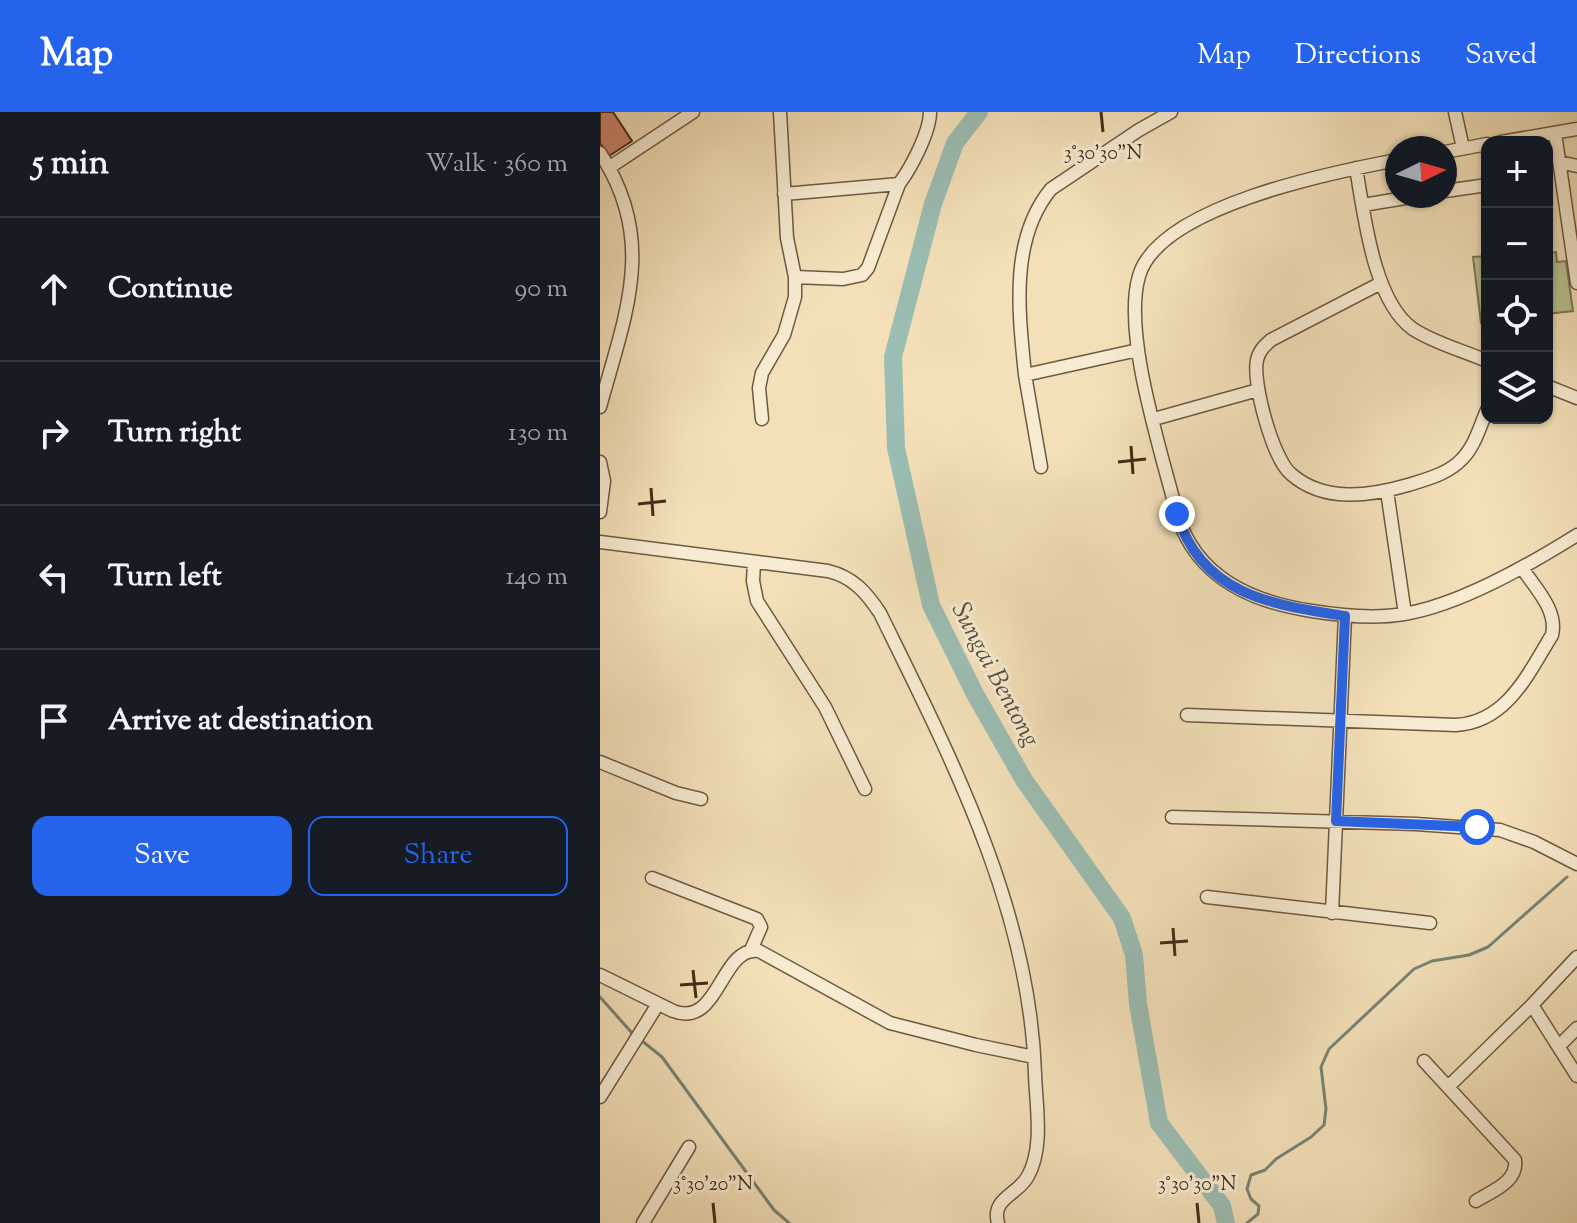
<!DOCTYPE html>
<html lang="en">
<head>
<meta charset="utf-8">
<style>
  body { margin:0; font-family:"Sorts Mill Goudy",serif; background:#20242c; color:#f1f3f6 }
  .controls { position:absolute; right:24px; top:24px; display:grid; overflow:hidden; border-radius:16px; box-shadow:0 2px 6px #0004 }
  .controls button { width:72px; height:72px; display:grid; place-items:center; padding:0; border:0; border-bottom:2px solid #363941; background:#171b24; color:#f1f3f6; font:40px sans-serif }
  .compass { position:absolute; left:785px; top:24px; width:72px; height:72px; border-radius:50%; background:#171b24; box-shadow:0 2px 6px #0004; rotate:85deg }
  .stop { position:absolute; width:24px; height:24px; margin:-18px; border:6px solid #2563eb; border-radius:50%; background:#fff }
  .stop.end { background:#2563eb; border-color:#fff; box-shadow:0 2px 8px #0008 }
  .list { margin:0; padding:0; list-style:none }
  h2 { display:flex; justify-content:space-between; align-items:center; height:104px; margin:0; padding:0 32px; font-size:34px }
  h2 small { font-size:26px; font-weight:400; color:#9ea1a6 }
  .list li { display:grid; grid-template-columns:52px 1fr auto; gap:24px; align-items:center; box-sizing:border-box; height:144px; padding:0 32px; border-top:2px solid #363941 }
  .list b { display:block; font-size:30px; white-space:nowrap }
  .list em { font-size:26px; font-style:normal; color:#9ea1a6 }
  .actions { display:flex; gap:16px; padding:24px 32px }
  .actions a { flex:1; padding:18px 0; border:2px solid #2563eb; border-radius:16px; text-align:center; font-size:28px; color:#2563eb }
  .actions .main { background:#2563eb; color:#fff }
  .icon { flex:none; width:44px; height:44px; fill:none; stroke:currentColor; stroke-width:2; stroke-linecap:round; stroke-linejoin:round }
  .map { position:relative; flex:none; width:977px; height:1111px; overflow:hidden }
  header { display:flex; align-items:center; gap:48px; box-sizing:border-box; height:112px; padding:0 40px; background:#2563eb; color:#fff }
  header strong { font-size:38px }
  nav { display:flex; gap:44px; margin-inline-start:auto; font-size:28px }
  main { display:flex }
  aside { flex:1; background:#171b24 }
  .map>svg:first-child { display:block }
</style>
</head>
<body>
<header>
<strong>Map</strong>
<nav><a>Map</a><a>Directions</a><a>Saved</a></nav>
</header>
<main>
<aside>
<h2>5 min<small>Walk · 360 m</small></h2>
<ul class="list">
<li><svg class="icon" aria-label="ahead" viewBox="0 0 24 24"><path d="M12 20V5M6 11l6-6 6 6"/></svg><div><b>Continue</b></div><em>90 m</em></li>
<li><svg class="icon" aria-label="right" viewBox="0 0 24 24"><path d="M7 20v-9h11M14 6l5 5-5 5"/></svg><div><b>Turn right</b></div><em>130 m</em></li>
<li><svg class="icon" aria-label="left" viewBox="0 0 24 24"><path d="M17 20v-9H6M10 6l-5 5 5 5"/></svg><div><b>Turn left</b></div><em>140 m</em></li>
<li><svg class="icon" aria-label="arrive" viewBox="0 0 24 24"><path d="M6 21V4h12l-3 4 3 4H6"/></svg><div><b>Arrive at destination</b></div></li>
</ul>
<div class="actions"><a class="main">Save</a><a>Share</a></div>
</aside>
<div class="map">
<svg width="977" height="1111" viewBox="0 0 977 1111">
  <rect width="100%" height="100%" fill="#f3e0b9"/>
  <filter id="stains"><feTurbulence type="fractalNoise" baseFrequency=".0025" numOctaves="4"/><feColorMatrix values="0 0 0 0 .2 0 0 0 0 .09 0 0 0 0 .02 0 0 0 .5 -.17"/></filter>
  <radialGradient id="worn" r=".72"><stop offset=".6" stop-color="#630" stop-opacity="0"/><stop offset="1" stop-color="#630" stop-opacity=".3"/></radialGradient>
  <path fill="#b7c392" stroke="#7c7854" stroke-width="2" d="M 956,140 L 957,150 L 966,149 L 973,199 L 947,202 L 947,142 Z
    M 887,144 L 887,210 L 881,211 L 873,145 Z"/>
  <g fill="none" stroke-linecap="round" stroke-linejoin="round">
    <path stroke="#778375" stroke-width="3" d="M 0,885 L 32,921
      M 41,928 L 62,945 L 174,1098 L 189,1111
      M 647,1111 L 658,1102 L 659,1094 L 651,1087 L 647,1077 L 651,1063 L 665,1058 L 676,1047 L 711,1025 L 724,1013 L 726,997 L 721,955 L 729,937 L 814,857 L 832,849 L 869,843 L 888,835 L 967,765"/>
    <path stroke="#9bbdb3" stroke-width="18" d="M 379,0 L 355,31 L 333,92 L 293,245 L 296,336 L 331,493 L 375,582 L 424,668 L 522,806 L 534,843 L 538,892 L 559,1011 L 622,1094 L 626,1111"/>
  </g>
  <path fill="#ce866c" stroke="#422c17" stroke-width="2" d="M 0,0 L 13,0 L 32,29 L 9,44 L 0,31 Z"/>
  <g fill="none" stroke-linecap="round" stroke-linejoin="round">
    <g stroke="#6e5940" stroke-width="15">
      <path id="minor" d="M 855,0 L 863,36
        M 955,21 L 977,171
        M 901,30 L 977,17
        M 845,40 L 887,32
        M 0,41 C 58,129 25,203 0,295
        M 797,48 C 734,60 559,94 539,164 C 522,222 562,341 577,402 C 596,466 652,490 712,499 C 743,504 774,507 804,502 C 860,493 929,453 977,423
        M 959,50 L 977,54
        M 10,55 L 93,0
        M 756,56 C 764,101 773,189 813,217 C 834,231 864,239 887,249
        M 845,79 L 887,73
        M 184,82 L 299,72 C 311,56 330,20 330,0
        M 763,93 L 817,84
        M 195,165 L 243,167 L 262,163 L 268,156 L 299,72
        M 781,171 L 671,228 C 664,234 659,239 657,248 C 652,271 673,347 691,362 C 724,391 770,384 808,373 C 827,367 848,362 862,347 C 875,334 880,314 887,298
        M 538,238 L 425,263 C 419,202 409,128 451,77 L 539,18 L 571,0
        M 425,263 L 441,355
        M 947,274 L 977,286
        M 162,307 L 159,276 L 162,261 L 184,223 L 195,185 L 195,165 L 187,126 L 180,0
        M 554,307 L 658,278
        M 0,350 L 4,369 L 0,400
        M 787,379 L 805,502
        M 0,430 L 228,459 C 253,465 266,480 280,501 C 351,646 430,797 435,962 C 436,994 444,1035 428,1064 C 418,1083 391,1086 398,1111
        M 154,451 L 153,469 L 157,489 L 225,595 L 265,677
        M 587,603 L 856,613 C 907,610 928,562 952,523 C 958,498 935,476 922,456
        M 0,650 L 76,681 L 101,687
        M 572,705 L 816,712 L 900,718 L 934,730 L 977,752
        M 52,766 L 157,807 L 161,815 L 151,838
        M 607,785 L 830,811
        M 732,801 L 745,504
        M 0,863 L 73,899 C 120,917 120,833 159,839 L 290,911 L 376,933 L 434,945
        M 932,893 L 977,964
        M 959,934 L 977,916
        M 824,949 L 915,1048 C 918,1070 892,1079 876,1089
        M 848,975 L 932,893 L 977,845
        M 0,985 L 58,892
        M 43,1111 L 89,1035"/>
    </g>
    <use href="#minor" stroke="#f7ebd2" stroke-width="12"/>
  </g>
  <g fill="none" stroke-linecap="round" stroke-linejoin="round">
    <path stroke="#2563eb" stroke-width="10" d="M 577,402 C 601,483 673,493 745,504 L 736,709 L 877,715"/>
  </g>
  <path fill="none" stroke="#422c17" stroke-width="3" d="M 501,0 L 503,20M 531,334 L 533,362M 518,350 L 546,347M 51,376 L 53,404M 38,392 L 66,389M 573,816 L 575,844M 560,831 L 588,829M 93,858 L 96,886M 80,873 L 108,871M 113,1091 L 115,1111M 597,1091 L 599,1111"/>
  <g text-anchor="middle" stroke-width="6" stroke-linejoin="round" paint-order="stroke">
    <g font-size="26" font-style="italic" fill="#58503e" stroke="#f7ebd2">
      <text transform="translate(397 562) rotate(62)" y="9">Sungai Bentong</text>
    </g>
  </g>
  <g font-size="20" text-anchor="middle" fill="#422c17" stroke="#f7ebd2" stroke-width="6" stroke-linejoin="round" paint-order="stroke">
    <text x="503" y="47">3°30'30"N</text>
    <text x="113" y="1078">3°30'20"N</text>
    <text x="597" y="1078">3°30'30"N</text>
  </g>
  <rect width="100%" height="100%" filter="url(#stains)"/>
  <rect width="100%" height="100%" fill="url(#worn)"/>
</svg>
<div class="controls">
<button>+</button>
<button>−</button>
<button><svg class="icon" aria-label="locate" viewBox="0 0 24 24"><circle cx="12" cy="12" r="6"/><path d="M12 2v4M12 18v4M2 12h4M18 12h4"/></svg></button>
<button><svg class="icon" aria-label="layers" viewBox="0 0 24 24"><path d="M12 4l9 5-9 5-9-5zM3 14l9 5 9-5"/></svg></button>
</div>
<svg class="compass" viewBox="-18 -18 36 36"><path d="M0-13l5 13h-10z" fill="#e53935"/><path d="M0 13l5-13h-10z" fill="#9ea1a6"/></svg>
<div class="stop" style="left:877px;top:715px"></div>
<div class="stop end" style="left:577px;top:402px"></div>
</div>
</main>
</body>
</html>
